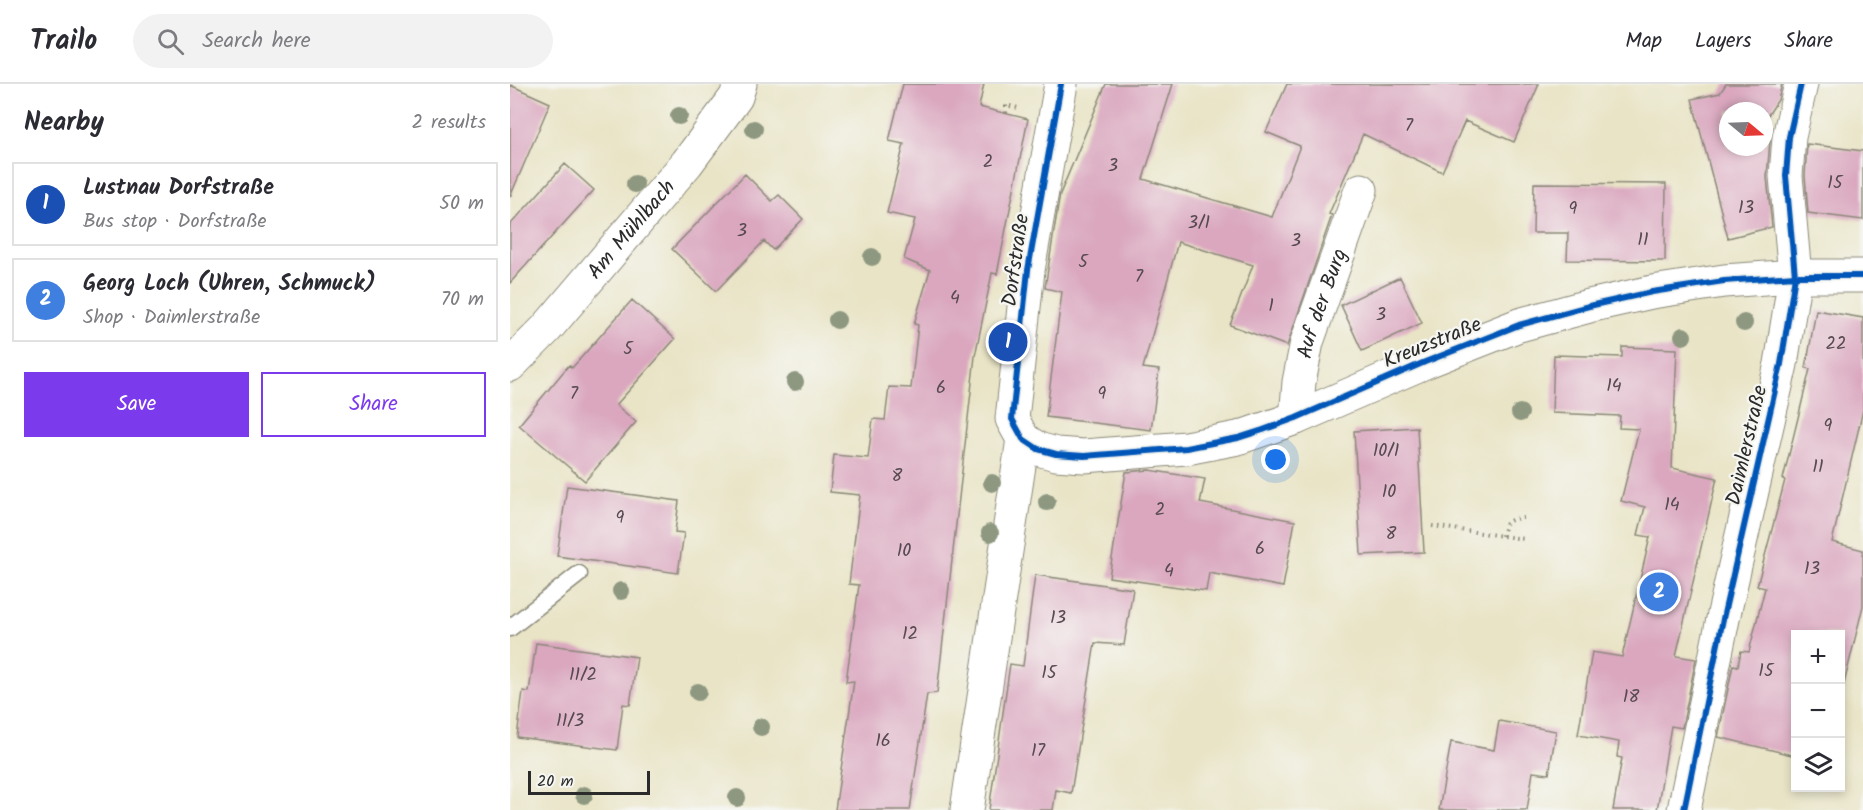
<!DOCTYPE html>
<html lang="en">
<head>
<meta charset="utf-8">
<style>
  body { margin:0; font-family:Kalam,sans-serif; background:#f2f2f3; color:#2b2b33 }
  .controls { position:absolute; right:18px; bottom:18px; display:grid; overflow:hidden; border-radius:0px; box-shadow:0 3px 9px #0003 }
  .controls button { width:54px; height:54px; display:grid; place-items:center; padding:0; border:0; border-bottom:2px solid #e1e1e2; background:#fff; color:#2b2b33; font:30px sans-serif }
  .compass { position:absolute; left:1209px; top:18px; width:54px; height:54px; border-radius:50%; background:#fff; box-shadow:0 3px 9px #0003; rotate:109deg }
  .scale { position:absolute; left:18px; bottom:15px; width:122px; box-sizing:border-box; padding-left:6px; border:3px solid #2b2b2b; border-top:0; font-size:16px; line-height:21px; white-space:nowrap; color:#2b2b2b; -webkit-text-stroke:4px #f6f6f2; paint-order:stroke }
  .you { position:absolute; left:766px; top:376px; width:21px; height:21px; margin:-15px; border:4px solid #fff; border-radius:50%; background:#1a73e8; box-shadow:0 0 0 9px #1a73e833 }
  .badge { display:grid; place-items:center; width:39px; height:39px; border-radius:50%; background:#7c3aed; color:#fff; font-size:20px; font-weight:700 }
  .pin { position:absolute; translate:-50% -50%; border:3px solid #fff; box-shadow:0 2px 6px #0006 }
  .list { margin:0; padding:0; list-style:none }
  h2 { display:flex; justify-content:space-between; align-items:center; height:78px; margin:0; padding:0 24px; font-size:26px }
  h2 small { font-size:20px; font-weight:400; color:#7c7c81 }
  .list li { display:grid; grid-template-columns:39px 1fr auto; gap:18px; align-items:center; box-sizing:border-box; height:84px; margin:0 12px 12px; padding:0 12px; border:2px solid #e1e1e2; border-radius:0px }
  .list b { display:block; font-size:22px; white-space:nowrap }
  .list p { margin:0; font-size:20px; white-space:nowrap; color:#7c7c81 }
  .list em { font-size:20px; font-style:normal; color:#7c7c81 }
  .actions { display:flex; gap:12px; padding:18px 24px }
  .actions a { flex:1; padding:14px 0; border:2px solid #7c3aed; border-radius:0px; text-align:center; font-size:21px; color:#7c3aed }
  .actions .main { background:#7c3aed; color:#fff }
  .icon { flex:none; width:33px; height:33px; fill:none; stroke:currentColor; stroke-width:2; stroke-linecap:round; stroke-linejoin:round }
  .map { position:relative; flex:none; width:1353px; height:726px; overflow:hidden }
  header { display:flex; align-items:center; gap:36px; box-sizing:border-box; height:84px; padding:0 30px; background:#fff; border-bottom:2px solid #e1e1e2 }
  header strong { font-size:28px }
  nav { display:flex; gap:33px; margin-inline-start:auto; font-size:21px }
  .search { width:420px; height:54px; background:#f2f2f3; display:flex; align-items:center; gap:15px; box-sizing:border-box; padding:0 21px; border-radius:33px; color:#7c7c81; font-size:22px }
  main { display:flex }
  aside { flex:1; background:#fff }
  .map>svg:first-child { display:block }
</style>
</head>
<body>
<header>
<strong>Trailo</strong>
<div class="search"><svg class="icon" aria-label="search" viewBox="0 0 24 24"><circle cx="10" cy="10" r="6"/><path d="M15 15l6 6"/></svg>Search here</div>
<nav><a>Map</a><a>Layers</a><a>Share</a></nav>
</header>
<main>
<aside>
<h2>Nearby<small>2 results</small></h2>
<ul class="list">
<li><span class="badge" style="background:#1a4fb4">1</span><div><b>Lustnau Dorfstraße</b><p>Bus stop · Dorfstraße</p></div><em>50 m</em></li>
<li><span class="badge" style="background:#3f7fe0">2</span><div><b>Georg Loch (Uhren, Schmuck)</b><p>Shop · Daimlerstraße</p></div><em>70 m</em></li>
</ul>
<div class="actions"><a class="main">Save</a><a>Share</a></div>
</aside>
<div class="map">
<svg width="1353" height="726" viewBox="0 0 1353 726">
  <rect width="100%" height="100%" fill="#f6f6f2"/>
  <filter id="ink" filterUnits="userSpaceOnUse"><feTurbulence type="fractalNoise" baseFrequency=".0167" numOctaves="2"/><feDisplacementMap in="SourceGraphic" scale="12" xChannelSelector="R" yChannelSelector="G"/><feConvolveMatrix kernelMatrix="1 2 1 2 8 2 1 2 1" color-interpolation-filters="sRGB"/></filter>
  <filter id="wash" filterUnits="userSpaceOnUse"><feTurbulence type="fractalNoise" baseFrequency=".008" numOctaves="4" result="noise"/><feDisplacementMap in="SourceGraphic" scale="24" xChannelSelector="R" yChannelSelector="G"/><feGaussianBlur stdDeviation="1.35" result="paint"/><feColorMatrix in="noise" values="0 0 0 0 0 0 0 0 0 0 0 0 0 0 0 0 0 1.4 0 .05"/><feComposite in="paint" operator="in"/></filter>
  <g filter="url(#wash)">
    <rect width="100%" height="100%" fill="#e9e4c6"/>
    <g id="blocks">
      <path fill="#daa7bf" d="M 393,0 L 474,0 L 469,23 L 518,35 L 487,190 L 482,189 L 465,272 L 427,609 L 417,610 L 400,726 L 325,726 L 344,597 L 336,598 L 349,501 L 339,500 L 350,411 L 320,408 L 324,371 L 358,374 L 363,335 L 375,336 L 379,303 L 401,304 L 408,241 L 404,240 L 420,186 L 394,175 L 405,135 L 377,129 L 394,60 L 379,57 Z
        M 596,0 L 663,0 L 633,95 L 762,133 L 790,62 L 756,48 L 777,0 L 1029,0 L 1004,58 L 955,37 L 932,88 L 853,50 L 819,130 L 822,131 L 777,262 L 720,241 L 743,181 L 668,158 L 633,284 L 649,286 L 641,346 L 536,333 L 552,208 L 535,204 L 550,110 Z
        M 1216,0 L 1272,0 L 1268,16 L 1254,37 L 1254,27 L 1218,27 L 1218,63 L 1254,63 L 1254,55 L 1260,56 L 1257,93 L 1262,143 L 1218,154 L 1182,15 L 1210,9 Z
        M 0,1 L 40,19 L 0,113 Z
        M 1297,60 L 1353,67 L 1353,136 L 1298,129 L 1295,92 Z
        M 55,80 L 84,106 L 0,199 L 0,141 Z
        M 235,90 L 262,117 L 269,111 L 293,135 L 263,166 L 254,157 L 206,207 L 162,165 Z
        M 1024,99 L 1156,100 L 1155,177 L 1057,176 L 1058,149 L 1023,149 Z
        M 890,193 L 912,239 L 852,267 L 831,221 Z
        M 122,216 L 165,255 L 106,321 L 126,338 L 75,397 L 9,341 L 59,281 L 62,284 Z
        M 1306,226 L 1353,234 L 1353,326 L 1322,458 L 1353,466 L 1353,522 L 1333,604 L 1330,603 L 1330,550 L 1286,550 L 1286,672 L 1208,653 L 1223,581 L 1228,582 L 1231,567 L 1239,568 L 1255,504 L 1247,502 L 1275,396 L 1273,395 L 1300,285 L 1296,284 Z
        M 1112,263 L 1167,265 L 1162,384 L 1207,394 L 1166,572 L 1186,575 L 1172,644 L 1161,642 L 1147,726 L 1103,726 L 1112,674 L 1107,673 L 1109,658 L 1068,651 L 1082,568 L 1112,573 L 1140,453 L 1128,451 L 1135,423 L 1111,417 L 1129,345 L 1109,344 L 1110,332 L 1042,329 L 1044,271 L 1112,273 Z
        M 907,343 L 914,468 L 851,471 L 844,347 Z
        M 639,386 L 695,395 L 690,419 L 785,437 L 773,503 L 699,489 L 696,507 L 599,493 L 616,388 Z
        M 57,402 L 169,417 L 165,448 L 174,449 L 168,489 L 47,472 Z
        M 525,491 L 623,505 L 614,561 L 585,559 L 561,709 L 546,706 L 543,726 L 479,726 L 500,580 L 513,582 Z
        M 26,559 L 127,573 L 120,621 L 113,620 L 107,666 L 7,653 L 13,607 L 19,608 Z
        M 989,637 L 1046,647 L 1039,690 L 1023,688 L 1017,726 L 929,726 L 941,658 L 984,666 Z"/>
    </g>
  </g>
  <g filter="url(#ink)">
    <use href="#blocks" fill-opacity="0" stroke="#8a8878" stroke-width="1.5"/>
    <g fill="none" stroke-linecap="round" stroke-linejoin="round">
      <g stroke="#8a8878" stroke-width="19">
        <path id="service" d="M 0,544 L 69,490"/>
      </g>
      <g stroke="#8a8878" stroke-width="35">
        <g id="minor">
          <path id="s1" d="M 0,281 L 36,245 L 177,79 L 226,13 L 230,0"/>
          <path id="s2" d="M 786,334 L 789,298 L 797,258 L 851,106"/>
          <path d="M 513,355 L 528,365 L 546,370 L 574,372 L 676,364 L 728,354 L 786,334 L 915,278 L 1009,241 L 1079,222 L 1142,208 L 1214,197 L 1285,192 L 1353,192"/>
          <path d="M 457,726 L 513,355 L 502,335 L 518,186 L 551,0"/>
          <path d="M 1174,726 L 1214,530 L 1271,280 L 1285,192 L 1276,92 L 1279,53 L 1291,0"/>
        </g>
      </g>
      <path stroke="#8a8878" stroke-width="4" stroke-dasharray="1.5 4.5" stroke-linecap="butt" d="M 496,29 L 496,21 L 508,24
        M 922,442 L 1014,455
        M 992,452 C 995,438 998,435 1013,434"/>
      <use href="#service" stroke="#fff" stroke-width="16"/>
      <use href="#minor" stroke="#fff" stroke-width="33"/>
      <g stroke="#f6f6f2" stroke-width="10">
        <path id="cycleway" d="M 551,0 L 518,186 L 502,335 L 513,355 L 528,365 L 546,370 L 574,372 L 676,364 L 728,354 L 753,346 L 786,334 L 915,278 L 1009,241 L 1079,222 L 1142,208 L 1214,197 L 1285,192 L 1353,192
          M 1174,726 L 1214,530 L 1271,280 L 1285,192 L 1276,92 L 1279,53 L 1291,0"/>
      </g>
      <use href="#cycleway" stroke="#0057b8" stroke-width="6"/>
    </g>
    <g fill="#8e9880">
      <circle cx="169" cy="32" r="9"/>
      <circle cx="244" cy="45" r="9"/>
      <circle cx="125" cy="100" r="9"/>
      <circle cx="362" cy="173" r="9"/>
      <circle cx="327" cy="236" r="9"/>
      <circle cx="1234" cy="239" r="9"/>
      <circle cx="1173" cy="252" r="9"/>
      <circle cx="285" cy="298" r="9"/>
      <circle cx="1010" cy="329" r="9"/>
      <circle cx="482" cy="399" r="9"/>
      <circle cx="537" cy="418" r="9"/>
      <circle cx="480" cy="449" r="9"/>
      <circle cx="111" cy="507" r="9"/>
      <circle cx="188" cy="608" r="9"/>
      <circle cx="251" cy="643" r="9"/>
      <circle cx="74" cy="711" r="9"/>
      <circle cx="227" cy="714" r="9"/>
    </g>
  </g>
  <g text-anchor="middle" stroke-width="4.5" stroke-linejoin="round" paint-order="stroke">
    <g font-size="18" fill="#574a50">
      <text x="899" y="47">7</text>
      <text x="478" y="83">2</text>
      <text x="603" y="87">3</text>
      <text x="1325" y="104">15</text>
      <text x="1236" y="129">13</text>
      <text x="1063" y="130">9</text>
      <text x="689" y="144">3/1</text>
      <text x="232" y="152">3</text>
      <text x="1133" y="161">11</text>
      <text x="786" y="162">3</text>
      <text x="573" y="183">5</text>
      <text x="629" y="198">7</text>
      <text x="445" y="219">4</text>
      <text x="761" y="227">1</text>
      <text x="871" y="236">3</text>
      <text x="1326" y="265">22</text>
      <text x="118" y="270">5</text>
      <text x="1104" y="307">14</text>
      <text x="431" y="309">6</text>
      <text x="64" y="315">7</text>
      <text x="592" y="315">9</text>
      <text x="1318" y="347">9</text>
      <text x="876" y="372">10/1</text>
      <text x="1308" y="388">11</text>
      <text x="387" y="397">8</text>
      <text x="879" y="413">10</text>
      <text x="1162" y="426">14</text>
      <text x="650" y="431">2</text>
      <text x="110" y="439">9</text>
      <text x="881" y="455">8</text>
      <text x="750" y="470">6</text>
      <text x="394" y="472">10</text>
      <text x="1302" y="490">13</text>
      <text x="659" y="492">4</text>
      <text x="548" y="539">13</text>
      <text x="400" y="555">12</text>
      <text x="1256" y="592">15</text>
      <text x="539" y="594">15</text>
      <text x="73" y="596">11/2</text>
      <text x="1121" y="618">18</text>
      <text x="60" y="642">11/3</text>
      <text x="373" y="662">16</text>
      <text x="528" y="672">17</text>
    </g>
    <g font-size="21" fill="#2b2b2b" stroke="#f6f6f2">
      <text dy="7" stroke="none"><textPath href="#s1" startOffset="182">Am Mühlbach</textPath></text>
      <text transform="translate(505 176) rotate(-82)" y="7">Dorfstraße</text>
      <text dy="7" stroke="none"><textPath href="#s2" startOffset="118">Auf der Burg</textPath></text>
      <text transform="translate(922 258) rotate(-22)" y="7">Kreuzstraße</text>
      <text transform="translate(1236 361) rotate(-77)" y="7">Daimlerstraße</text>
    </g>
  </g>
</svg>
<div class="controls">
<button>+</button>
<button>−</button>
<button><svg class="icon" aria-label="layers" viewBox="0 0 24 24"><path d="M12 4l9 5-9 5-9-5zM3 14l9 5 9-5"/></svg></button>
</div>
<svg class="compass" viewBox="-18 -18 36 36"><path d="M0-13l5 13h-10z" fill="#e53935"/><path d="M0 13l5-13h-10z" fill="#7c7c81"/></svg>
<div class="scale">20 m</div>
<div class="you"></div>
<div class="pin badge" style="left:498px;top:258px;background:#1a4fb4">1</div>
<div class="pin badge" style="left:1149px;top:508px;background:#3f7fe0">2</div>
</div>
</main>
</body>
</html>
